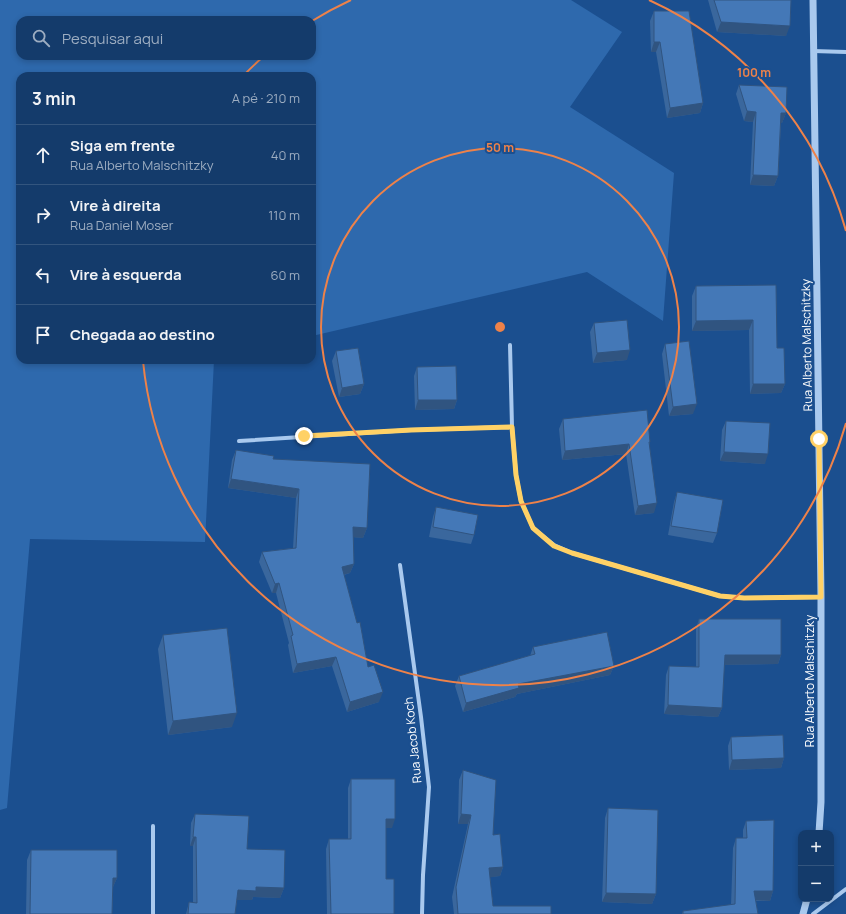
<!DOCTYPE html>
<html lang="pt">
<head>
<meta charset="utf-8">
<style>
  body { margin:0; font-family:Manrope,sans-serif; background:#1d4271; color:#f1f3f6 }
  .controls { position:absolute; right:12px; bottom:12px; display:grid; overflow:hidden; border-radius:8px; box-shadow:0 2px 6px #0003 }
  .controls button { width:36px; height:36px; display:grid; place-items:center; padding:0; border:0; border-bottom:1px solid #33557e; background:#143b6b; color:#f1f3f6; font:20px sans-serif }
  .stop { position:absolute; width:12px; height:12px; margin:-9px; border:3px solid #ffd166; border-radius:50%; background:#fff }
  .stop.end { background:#ffd166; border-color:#fff; box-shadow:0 1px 4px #0008 }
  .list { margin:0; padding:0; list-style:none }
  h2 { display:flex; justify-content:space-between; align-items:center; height:52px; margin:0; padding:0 16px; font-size:17px }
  h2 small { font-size:13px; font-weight:400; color:#9dadc1 }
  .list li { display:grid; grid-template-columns:26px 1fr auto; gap:12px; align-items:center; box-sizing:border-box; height:60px; padding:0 16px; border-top:1px solid #33557e }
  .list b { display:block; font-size:15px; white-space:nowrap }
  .list p { margin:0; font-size:13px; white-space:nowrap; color:#9dadc1 }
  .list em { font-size:13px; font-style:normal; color:#9dadc1 }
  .icon { flex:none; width:22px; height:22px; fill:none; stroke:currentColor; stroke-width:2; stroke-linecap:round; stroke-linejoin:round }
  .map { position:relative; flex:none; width:846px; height:914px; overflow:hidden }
  .search { position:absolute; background:#143b6b; box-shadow:0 2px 6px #0003; left:16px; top:16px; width:300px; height:44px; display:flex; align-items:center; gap:10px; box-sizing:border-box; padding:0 14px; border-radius:12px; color:#9dadc1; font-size:15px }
  .panel { position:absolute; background:#143b6b; box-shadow:0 2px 6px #0003; left:16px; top:72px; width:300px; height:292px; border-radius:12px }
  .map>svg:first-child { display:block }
</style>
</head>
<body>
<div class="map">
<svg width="846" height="914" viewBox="0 0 846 914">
  <rect width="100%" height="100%" fill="#1b4f8f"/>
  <path fill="#2e69ad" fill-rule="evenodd" d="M 0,0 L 571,0 L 622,32 L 570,107 L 674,173 L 663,321 L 587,272 L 312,336 L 312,76 L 20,76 L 20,360 L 214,360 L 205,542 L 30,539 L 7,808 L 0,810 ZM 20,20 L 312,20 L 312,56 L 20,56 Z"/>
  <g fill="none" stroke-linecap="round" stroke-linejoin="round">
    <path stroke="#a9c9ee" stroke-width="4" d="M 813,51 L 846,52
      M 510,345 L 512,427 L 516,475 L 521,501 L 533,528 L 554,545 L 572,553 L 720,596 L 744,598 L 821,597
      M 239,441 L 411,430 L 512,427
      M 400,565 L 421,717 L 429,787 L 423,875 L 422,914
      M 153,826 L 153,914
      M 813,914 L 846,889"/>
    <path stroke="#a9c9ee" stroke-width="7" d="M 813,0 L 821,597 L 821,802 L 819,833
      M 803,914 L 807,899"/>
  </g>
  <path fill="#3a679d" d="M 708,0 L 791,0 L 786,36 L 717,32 Z
    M 654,11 L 703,103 L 700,113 L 667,118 L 656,52 L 651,52 L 650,21 Z
    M 739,85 L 786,113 L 782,123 L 781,123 L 778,176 L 774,186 L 750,185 L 753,122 L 744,121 L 736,94 Z
    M 776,285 L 777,348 L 785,384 L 781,393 L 750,394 L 749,330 L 692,331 L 692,296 L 696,286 Z
    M 594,323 L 627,360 L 593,363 L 590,332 Z
    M 665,344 L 693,414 L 669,416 L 662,354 Z
    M 336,351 L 364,384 L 360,394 L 339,397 L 332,361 Z
    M 417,367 L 457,400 L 454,409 L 415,410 L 414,376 Z
    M 563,419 L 650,442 L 649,445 L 654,513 L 635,515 L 626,454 L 562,460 L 559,429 Z
    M 726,421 L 765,464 L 720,461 L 722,430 Z
    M 236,450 L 273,459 L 367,528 L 363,538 L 353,537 L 354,564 L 350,573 L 344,575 L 368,667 L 379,702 L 347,712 L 332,666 L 293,673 L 288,645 L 289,643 L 276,593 L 272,593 L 259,562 L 262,552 L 293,548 L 296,498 L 228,488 L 232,460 Z
    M 677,492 L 717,533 L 713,543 L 668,535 L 674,502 Z
    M 436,507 L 474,535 L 471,544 L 429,537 L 433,517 Z
    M 699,619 L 781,655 L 778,664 L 724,665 L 722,708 L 718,717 L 664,714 L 666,675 L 669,666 L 696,667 L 696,629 Z
    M 163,635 L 232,727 L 168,735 L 158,649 Z
    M 533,647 L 614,666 L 610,675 L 517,694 L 515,697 L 463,712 L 455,686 L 459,676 L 530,656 Z
    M 731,737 L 784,758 L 781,768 L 729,770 L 728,746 Z
    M 463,770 L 493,835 L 503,867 L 500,876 L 490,877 L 493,906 L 551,914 L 454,914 L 452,897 L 468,824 L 458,824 L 459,780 Z
    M 351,779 L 392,828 L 386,828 L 386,879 L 394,914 L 327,914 L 326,849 L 329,839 L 348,839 L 348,788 Z
    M 608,808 L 656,894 L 652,904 L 602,902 L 605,818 Z
    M 195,814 L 247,849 L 284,888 L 280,898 L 253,897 L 252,900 L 237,900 L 235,914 L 186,914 L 189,902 L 193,902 L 193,846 L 190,846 L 191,823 Z
    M 746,821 L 773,891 L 770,901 L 756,901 L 758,914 L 682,914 L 683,911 L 731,905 L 733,848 L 736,838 L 743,838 L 743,830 Z
    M 31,850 L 117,878 L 113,887 L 112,914 L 26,914 L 27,860 Z"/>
  <path fill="#305480" d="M 721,22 L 790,26 L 786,36 L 717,32 Z
    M 654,42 L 660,42 L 656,52 L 651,52 Z
    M 703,103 L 700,113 L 667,118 L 670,108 Z
    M 747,111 L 756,112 L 753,122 L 744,121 Z
    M 781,113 L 786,113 L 782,123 L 778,123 Z
    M 753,175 L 778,176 L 774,186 L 750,185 Z
    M 753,320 L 749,330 L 692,331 L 696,321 Z
    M 630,350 L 627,360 L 593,363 L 597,353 Z
    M 364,384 L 360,394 L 339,397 L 342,388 Z
    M 753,384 L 785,384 L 781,393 L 750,394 Z
    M 418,400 L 457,400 L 454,409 L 415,410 Z
    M 697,404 L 693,414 L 669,416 L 673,407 Z
    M 629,444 L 626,454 L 562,460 L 565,451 Z
    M 724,452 L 768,454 L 765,464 L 720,461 Z
    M 231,479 L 299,489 L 296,498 L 228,488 Z
    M 657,503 L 654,513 L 635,515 L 638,506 Z
    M 353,527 L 367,528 L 363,538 L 349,537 Z
    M 354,564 L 350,573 L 338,576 L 342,567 Z
    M 279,583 L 276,593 L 272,593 L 275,584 Z
    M 725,655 L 781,655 L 778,664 L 721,665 Z
    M 336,657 L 332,666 L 293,673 L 297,664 Z
    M 614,666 L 610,675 L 517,694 L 515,697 L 463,712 L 466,703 L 518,684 Z
    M 383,692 L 379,702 L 347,712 L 350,702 Z
    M 668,705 L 722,708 L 718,717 L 664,714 Z
    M 237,713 L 232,727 L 168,735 L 173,721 Z
    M 784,758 L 781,768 L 729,770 L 732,760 Z
    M 461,814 L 471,815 L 468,824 L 458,824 Z
    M 386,819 L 395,819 L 392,828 L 383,828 Z
    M 193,837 L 196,837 L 193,846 L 190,846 Z
    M 503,867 L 500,876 L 486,878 L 489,868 Z
    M 113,878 L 117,878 L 113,887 L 109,887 Z
    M 256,887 L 284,888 L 280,898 L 253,897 L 252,900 L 234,900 L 238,890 Z
    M 754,891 L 773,891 L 770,901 L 751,900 Z
    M 606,893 L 656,894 L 652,904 L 602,902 Z"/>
  <path fill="#4478b7" stroke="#305480" d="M 714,0 L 791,0 L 790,26 L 721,22 Z
    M 654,11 L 689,11 L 703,103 L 670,108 L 660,42 L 654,42 Z
    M 739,85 L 787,87 L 786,113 L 781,113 L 778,176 L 753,175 L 756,112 L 747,111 Z
    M 776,285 L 777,348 L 784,348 L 785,384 L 753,384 L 753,320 L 696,321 L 696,286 Z
    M 627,320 L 630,350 L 597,353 L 594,323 Z
    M 689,341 L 697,404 L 673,407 L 665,344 Z
    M 358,348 L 364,384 L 342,388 L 336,351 Z
    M 456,366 L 457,400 L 418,400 L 417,367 Z
    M 647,410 L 650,442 L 649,442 L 657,503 L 638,506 L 629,444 L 565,451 L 563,419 Z
    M 726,421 L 770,423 L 768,454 L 724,452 Z
    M 236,450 L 274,456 L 273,459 L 370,464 L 367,528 L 353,527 L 354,564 L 342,567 L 357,623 L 360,622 L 368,667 L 374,665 L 383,692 L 350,702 L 336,657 L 297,664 L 291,636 L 293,635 L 279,583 L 275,584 L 262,552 L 296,548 L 299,489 L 231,479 Z
    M 677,492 L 723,500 L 717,533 L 671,526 Z
    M 436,507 L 478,515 L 474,535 L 433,527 Z
    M 699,619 L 781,619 L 781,655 L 725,655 L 722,708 L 668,705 L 669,666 L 699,667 Z
    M 227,628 L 237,713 L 173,721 L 163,635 Z
    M 607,632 L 614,666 L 518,684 L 519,688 L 466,703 L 459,676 L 535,654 L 533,647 Z
    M 783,735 L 784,758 L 732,760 L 731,737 Z
    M 463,770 L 496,780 L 493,835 L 500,834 L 503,867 L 489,868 L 493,906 L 551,906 L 551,914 L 458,914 L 456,887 L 471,815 L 461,814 Z
    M 351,779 L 395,779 L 395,819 L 386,819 L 386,879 L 394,879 L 394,914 L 331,914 L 329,839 L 351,839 Z
    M 608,808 L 658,810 L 656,894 L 606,893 Z
    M 195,814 L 249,816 L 247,849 L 285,850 L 284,888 L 256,887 L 256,891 L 238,890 L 235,914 L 188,914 L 189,902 L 197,903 L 196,837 L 193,837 Z
    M 774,820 L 773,891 L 754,891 L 758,914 L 683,914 L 683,911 L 735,904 L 736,838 L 747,838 L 746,821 Z
    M 31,850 L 117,850 L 117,878 L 113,878 L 112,914 L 30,914 Z"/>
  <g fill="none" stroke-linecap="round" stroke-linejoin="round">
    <path stroke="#ffd166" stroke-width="5" d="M 304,436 L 411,430 L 512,427 L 516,475 L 521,501 L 533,528 L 554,546 L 572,553 L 720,596 L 744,598 L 821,597 L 819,439"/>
  </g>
  <g fill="none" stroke="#ee8249" stroke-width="2">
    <circle cx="500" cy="327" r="179"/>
    <path d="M846 423A359 359 0 0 1 143 361M244 75A359 359 0 0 1 264 56M312 21A359 359 0 0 1 351 0M649 0A359 359 0 0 1 846 231"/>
  </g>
  <g text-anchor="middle" stroke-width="4" stroke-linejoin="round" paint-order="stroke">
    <g font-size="12" fill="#fff" stroke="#1b4f8f">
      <text transform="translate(807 345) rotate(-91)" y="4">Rua Alberto Malschitzky</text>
      <text transform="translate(810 681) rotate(-90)" y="4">Rua Alberto Malschitzky</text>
      <text transform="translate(413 740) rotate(-96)" y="4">Rua Jacob Koch</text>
    </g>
  </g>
  <circle cx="500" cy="327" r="6" fill="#ee8249" stroke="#1b4f8f" stroke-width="2"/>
  <g font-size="12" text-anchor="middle" font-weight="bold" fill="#ee8249" stroke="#1b4f8f" stroke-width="4" stroke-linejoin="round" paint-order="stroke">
    <text x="754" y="77">100 m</text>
    <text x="500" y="152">50 m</text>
  </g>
</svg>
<div class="controls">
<button>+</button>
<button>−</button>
</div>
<div class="stop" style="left:819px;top:439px"></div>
<div class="stop end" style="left:304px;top:436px"></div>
<div class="search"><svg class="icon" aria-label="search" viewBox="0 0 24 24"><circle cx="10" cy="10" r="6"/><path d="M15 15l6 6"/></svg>Pesquisar aqui</div>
<section class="panel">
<h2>3 min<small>A pé · 210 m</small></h2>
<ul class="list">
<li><svg class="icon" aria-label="ahead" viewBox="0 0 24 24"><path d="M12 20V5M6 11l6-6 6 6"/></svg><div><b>Siga em frente</b><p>Rua Alberto Malschitzky</p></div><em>40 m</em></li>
<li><svg class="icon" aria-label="right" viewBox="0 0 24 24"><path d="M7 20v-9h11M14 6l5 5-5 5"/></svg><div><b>Vire à direita</b><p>Rua Daniel Moser</p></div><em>110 m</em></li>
<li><svg class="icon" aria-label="left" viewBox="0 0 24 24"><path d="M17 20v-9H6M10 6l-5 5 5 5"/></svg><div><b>Vire à esquerda</b></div><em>60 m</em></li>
<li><svg class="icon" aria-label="arrive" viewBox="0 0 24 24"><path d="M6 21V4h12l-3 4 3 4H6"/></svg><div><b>Chegada ao destino</b></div></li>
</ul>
</section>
</div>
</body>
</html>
